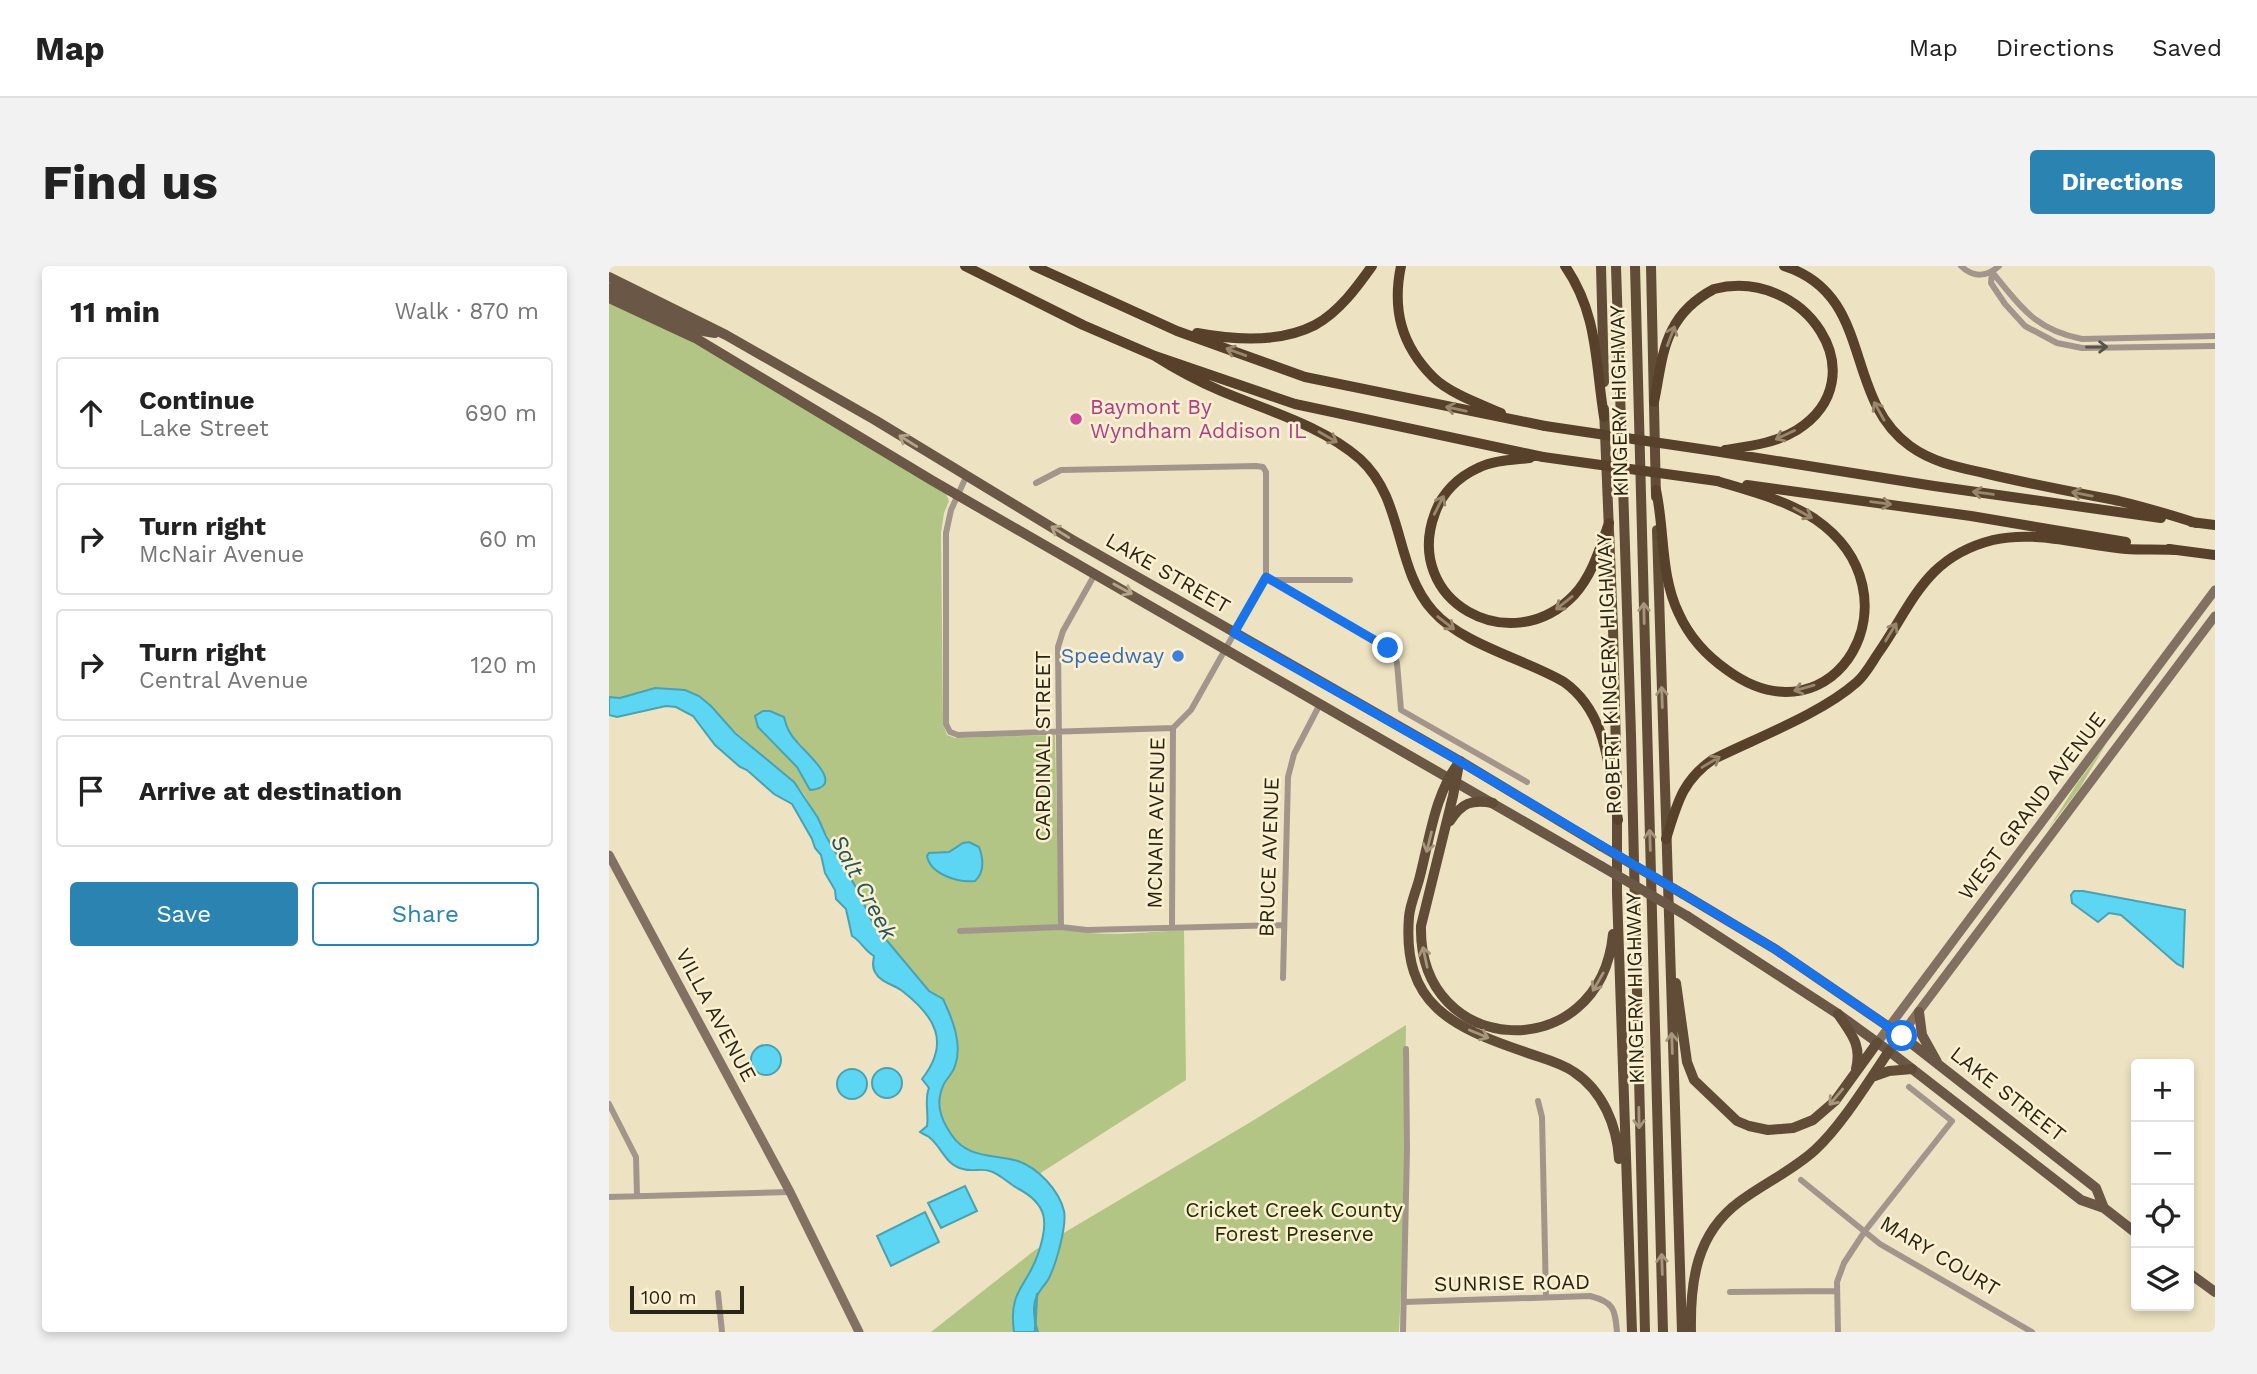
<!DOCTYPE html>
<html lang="en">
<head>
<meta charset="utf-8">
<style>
  body { margin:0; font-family:"Work Sans",sans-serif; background:#f2f2f2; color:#222 }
  .controls { position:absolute; right:21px; bottom:21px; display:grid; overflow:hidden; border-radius:7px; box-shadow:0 4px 10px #0003 }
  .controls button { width:63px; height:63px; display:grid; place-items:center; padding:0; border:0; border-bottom:2px solid #e0e0e0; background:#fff; color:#222; font:35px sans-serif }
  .scale { position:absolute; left:21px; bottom:18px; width:114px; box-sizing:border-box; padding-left:7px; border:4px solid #282518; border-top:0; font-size:19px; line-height:24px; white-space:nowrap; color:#282518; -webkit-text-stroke:5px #fbf0cf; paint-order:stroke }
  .stop { position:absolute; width:21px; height:21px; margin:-16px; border:5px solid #1a73e8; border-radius:50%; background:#fff }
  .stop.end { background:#1a73e8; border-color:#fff; box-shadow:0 2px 7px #0008 }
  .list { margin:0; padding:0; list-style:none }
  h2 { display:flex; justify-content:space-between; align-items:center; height:91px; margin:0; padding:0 28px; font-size:30px }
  h2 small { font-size:23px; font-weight:400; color:#767676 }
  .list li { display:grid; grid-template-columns:46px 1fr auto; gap:21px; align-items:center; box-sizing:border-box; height:112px; margin:0 14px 14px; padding:0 14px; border:2px solid #e0e0e0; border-radius:7px }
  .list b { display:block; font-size:26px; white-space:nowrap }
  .list p { margin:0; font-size:23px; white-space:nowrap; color:#767676 }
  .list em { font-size:23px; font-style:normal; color:#767676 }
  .actions { display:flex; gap:14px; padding:21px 28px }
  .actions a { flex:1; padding:16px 0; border:2px solid #2b83b2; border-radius:7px; text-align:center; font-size:24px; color:#2b83b2 }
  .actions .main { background:#2b83b2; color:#fff }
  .icon { flex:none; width:38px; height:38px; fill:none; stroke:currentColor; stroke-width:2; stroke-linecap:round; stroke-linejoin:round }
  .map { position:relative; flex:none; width:1606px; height:1066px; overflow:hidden; border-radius:7px }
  header { display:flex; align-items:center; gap:42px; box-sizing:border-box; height:98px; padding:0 35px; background:#fff; border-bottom:2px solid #e0e0e0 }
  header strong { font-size:33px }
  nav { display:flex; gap:38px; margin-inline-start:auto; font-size:24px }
  .intro { display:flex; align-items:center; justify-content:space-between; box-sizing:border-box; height:168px; padding:0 42px }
  h1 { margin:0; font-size:49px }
  .button { padding:18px 32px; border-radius:7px; background:#2b83b2; color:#fff; font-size:24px; font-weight:700 }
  main { display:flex; gap:42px; padding:0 42px }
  aside { flex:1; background:#fff; border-radius:7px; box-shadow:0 4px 10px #0003 }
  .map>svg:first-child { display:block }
</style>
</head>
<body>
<header>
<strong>Map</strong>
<nav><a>Map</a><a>Directions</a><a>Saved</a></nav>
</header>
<div class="intro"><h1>Find us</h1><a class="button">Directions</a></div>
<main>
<aside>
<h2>11 min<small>Walk · 870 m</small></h2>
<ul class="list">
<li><svg class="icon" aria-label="ahead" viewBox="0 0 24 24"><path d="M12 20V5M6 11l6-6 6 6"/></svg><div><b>Continue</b><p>Lake Street</p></div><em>690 m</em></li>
<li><svg class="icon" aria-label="right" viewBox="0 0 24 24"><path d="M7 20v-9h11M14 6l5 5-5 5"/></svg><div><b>Turn right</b><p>McNair Avenue</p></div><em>60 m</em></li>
<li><svg class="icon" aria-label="right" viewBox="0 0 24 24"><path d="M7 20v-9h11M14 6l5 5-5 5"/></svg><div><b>Turn right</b><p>Central Avenue</p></div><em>120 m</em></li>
<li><svg class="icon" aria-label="arrive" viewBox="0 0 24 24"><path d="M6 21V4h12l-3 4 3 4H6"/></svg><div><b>Arrive at destination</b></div></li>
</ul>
<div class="actions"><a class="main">Save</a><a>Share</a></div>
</aside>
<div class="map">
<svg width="1606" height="1066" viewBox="0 0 1606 1066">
  <rect width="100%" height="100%" fill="#ede3c2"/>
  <path fill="#b3c584" d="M 0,36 L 87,78 L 336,225 L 340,235 L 335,247 L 332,267 L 334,458 L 338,469 L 346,472 L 446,469 L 450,658 C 471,675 546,665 575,664 L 577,814 L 430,908 L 420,901 L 362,886 L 349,878 L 342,868 L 330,844 L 330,830 L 342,807 L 347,769 L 338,742 L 334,733 L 320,725 L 264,658 L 248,623 L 195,528 L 185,516 L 114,455 L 46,422 L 11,432 L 0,431 Z
    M 1497,478 L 1471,522 L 1440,562 L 1467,519 Z
    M 797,759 L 794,979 L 790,1066 L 322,1066 L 426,984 L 640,857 Z"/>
  <path fill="#5cd6f2" stroke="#4ca1b1" stroke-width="2" d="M 46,422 L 76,424 L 90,430 L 102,440 L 126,467 L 185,516 L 209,552 L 217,570 L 248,623 L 264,658 L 320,725 L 334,733 C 343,752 354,778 346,800 C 344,807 338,812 335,818 C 326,836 331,852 342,868 C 358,893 384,888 409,895 C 429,902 450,924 455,945 C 458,960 447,998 440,1012 C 437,1018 431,1023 428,1030 C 423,1039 425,1056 429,1066 L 405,1066 C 399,1024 418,1021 429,988 C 440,956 439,938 408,922 C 399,917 391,908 381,905 C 372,902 363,906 354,903 C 336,899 333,881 320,871 C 317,869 314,868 311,866 L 318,860 C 320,848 315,833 320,822 L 313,813 C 342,776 326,750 292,724 C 283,718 271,716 266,706 C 263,701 264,696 265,690 C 255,684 252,675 243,670 L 237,643 L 227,633 L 226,624 L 216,607 L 212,589 L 206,582 L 203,573 L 183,538 L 165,528 L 138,504 L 131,501 L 106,479 L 84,450 L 67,441 L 57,440 L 8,451 L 0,449 L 0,431 L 11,432 Z
    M 154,445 L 161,445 L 175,451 C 177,460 181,469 188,476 C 196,486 239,521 201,524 L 188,501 L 149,461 L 146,450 Z
    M 360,576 L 370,581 C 374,592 376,606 366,615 C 349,617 321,608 318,590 L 320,587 L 340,586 L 354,577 Z
    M 1465,625 L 1474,625 L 1576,644 L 1574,701 L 1568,698 L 1512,649 L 1500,647 L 1489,656 L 1463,637 L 1462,629 Z
    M142 794a15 15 0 1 1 30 0a15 15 0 1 1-30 0Z
    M263 817a15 15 0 1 1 30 0a15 15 0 1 1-30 0Z
    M228 818a15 15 0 1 1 30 0a15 15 0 1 1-30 0Z
    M 356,920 L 368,945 L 332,962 L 319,937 Z
    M 316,946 L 330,976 L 282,1000 L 268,970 Z"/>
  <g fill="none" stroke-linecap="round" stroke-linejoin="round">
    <path stroke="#4ca1b1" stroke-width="2.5" d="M 426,1066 L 428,1028"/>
    <path stroke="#a2968c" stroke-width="6" d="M 1352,0 C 1364,12 1378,11 1390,0
      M 1383,6 L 1382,17 L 1396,38 L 1416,60 L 1448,77 L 1473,82 L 1606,80
      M 1383,6 C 1412,41 1426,64 1473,73 L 1606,70
      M 357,211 L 342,244 L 337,267 L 337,458 L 341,466 L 349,469 L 564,462
      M 427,217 L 452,204 L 647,200 L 654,201 L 657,206 L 657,311 L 582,444 L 564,462 L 563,661
      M 657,311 L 783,384 L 788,397 L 792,444 L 918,516
      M 662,314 L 741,314
      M 452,661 L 449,381 L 454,365 L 486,308
      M 351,665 L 452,661 L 478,664 L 675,659
      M 674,712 L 679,511 L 685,488 L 711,438
      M 929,835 L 933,851 L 937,1031
      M 0,838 L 27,891 L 28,930
      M 1192,914 L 1271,978 L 1423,1066
      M 0,931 L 181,926
      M 1121,1026 L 1228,1025
      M 109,1027 L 113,1066
      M 795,1036 L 981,1030 C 1005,1036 1006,1043 1008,1066
      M 794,1066 L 798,883 L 797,783
      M 1229,1066 L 1228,1016 L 1235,997 L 1256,965 L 1343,855 L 1300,821"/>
    <path stroke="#827162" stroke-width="9" d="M 0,589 L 181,926 L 250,1066
      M 1268,777 L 1606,324
      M 1280,785 L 1606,350"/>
    <path stroke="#6b5745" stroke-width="10" d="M 0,11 L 117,69 L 266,154 L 462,273 L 851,495 L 992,580
      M 0,22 L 94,65 L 106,67
      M 0,32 L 88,73 L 324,215 L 992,600
      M 1074,628 L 1166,683 L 1293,770 L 1487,922 L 1495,942
      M 1078,650 L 1229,748 L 1280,785 L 1472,934 L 1495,942 L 1527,967
      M 1310,746 L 1313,769 L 1328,796
      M 1580,1007 L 1606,1026"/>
    <path stroke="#614c38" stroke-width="10" d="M 992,0 L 995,116
      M 1007,0 L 1022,469 L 1036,1066
      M 1026,0 L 1054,1066
      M 1042,0 L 1047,231
      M 995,143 L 1004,362 L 1008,525
      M 1048,264 L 1073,1066
      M 851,495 C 826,527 821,571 811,610 C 808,623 801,638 800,651 C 793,739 843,761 916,786 C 932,792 951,796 965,806 C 994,825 1008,860 1010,893
      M 850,498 L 844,530 L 812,660 C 809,793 991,802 1004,668
      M 1008,545 L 1008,627 L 1023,1066
      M 841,555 C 853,537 862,533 884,537
      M 1067,717 L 1078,796 L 1085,814 L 1128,855 L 1140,860 L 1159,864 L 1184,862 L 1204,854 L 1226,835 L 1268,777
      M 1229,748 C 1242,768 1253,778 1247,803
      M 1263,811 L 1280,805 L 1303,803
      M 1082,1066 C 1081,1016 1087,968 1130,936 C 1155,917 1183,905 1206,884 C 1233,859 1259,816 1280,785"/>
    <path stroke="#57412b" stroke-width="10" d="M 356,0 L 474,59 L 546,90 L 686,138 L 934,191
      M 425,0 L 568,65 L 696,111 L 936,160
      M 792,0 C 783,43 792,79 824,111 C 840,127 871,138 892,147
      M 956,0 C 989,48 986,95 995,151
      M 1175,0 C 1266,29 1233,131 1301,180 C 1323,196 1348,201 1375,207 C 1420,218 1465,226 1510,235 C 1536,241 1562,249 1587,257
      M 588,67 C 625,74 671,77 706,59 C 730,46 748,21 763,0
      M 546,90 C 568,104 589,115 612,125 C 659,145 712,159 751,193 C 796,234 785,302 824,345 C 854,379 916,393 955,416 C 999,447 1000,505 1009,554
      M 1045,136 C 1050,113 1052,85 1063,64 C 1072,46 1088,32 1105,23 C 1195,0 1271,111 1188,164 C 1167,177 1141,180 1116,184
      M 1105,185 L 1325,220 L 1552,252
      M 921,192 C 904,194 885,194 869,202 C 849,211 833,227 826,247 C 793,335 902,395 965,329 C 983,310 991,282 1000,257
      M 1138,219 L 1362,250 L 1517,276
      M 1047,224 C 1056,265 1051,309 1070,348 C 1080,370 1098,390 1118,404 C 1226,483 1315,328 1206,253 C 1177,234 1141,225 1108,215
      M 1582,256 L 1606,259
      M 1560,283 L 1606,289
      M 1057,573 C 1068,539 1072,516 1103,494 C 1147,472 1212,448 1248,416 C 1257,408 1263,396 1270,386 C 1305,335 1317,291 1384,274 C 1427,264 1474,279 1517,283 C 1533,284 1549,283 1565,284"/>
    <path stroke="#6b5745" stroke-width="10" d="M 992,580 L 1074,628
      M 992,600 L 1078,650"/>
    <path stroke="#57412b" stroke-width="10" d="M 936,160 L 1105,185
      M 934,191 L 1108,215"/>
  </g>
  <defs><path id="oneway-shaft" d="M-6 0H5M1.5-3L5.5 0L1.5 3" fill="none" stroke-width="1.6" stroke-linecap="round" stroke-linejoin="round" transform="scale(1.75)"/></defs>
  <g stroke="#99876d">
    <use href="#oneway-shaft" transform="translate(1062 70) rotate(-69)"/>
    <use href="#oneway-shaft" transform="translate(627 86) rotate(-160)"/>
    <use href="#oneway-shaft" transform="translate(847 143) rotate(-168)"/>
    <use href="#oneway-shaft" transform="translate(1270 145) rotate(-119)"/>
    <use href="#oneway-shaft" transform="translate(1176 169) rotate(155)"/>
    <use href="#oneway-shaft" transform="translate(719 171) rotate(30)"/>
    <use href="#oneway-shaft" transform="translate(1374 227) rotate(-172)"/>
    <use href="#oneway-shaft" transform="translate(1473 228) rotate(-169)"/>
    <use href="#oneway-shaft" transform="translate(1272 237) rotate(8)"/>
    <use href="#oneway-shaft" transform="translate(830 239) rotate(-63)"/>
    <use href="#oneway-shaft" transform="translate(1194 247) rotate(29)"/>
    <use href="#oneway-shaft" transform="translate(955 337) rotate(141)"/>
    <use href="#oneway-shaft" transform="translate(837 357) rotate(38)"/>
    <use href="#oneway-shaft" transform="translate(1282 366) rotate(-59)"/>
    <use href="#oneway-shaft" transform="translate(1195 422) rotate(164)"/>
    <use href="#oneway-shaft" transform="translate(1102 496) rotate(-31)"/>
  </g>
  <use stroke="#595246" href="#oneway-shaft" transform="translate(1488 81) rotate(-1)"/>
  <g stroke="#b3a48a">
    <use href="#oneway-shaft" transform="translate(299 175) rotate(-148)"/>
    <use href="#oneway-shaft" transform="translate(451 266) rotate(-148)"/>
    <use href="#oneway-shaft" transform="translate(514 323) rotate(29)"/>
  </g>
  <g stroke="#a6967c">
    <use href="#oneway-shaft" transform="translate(1035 347) rotate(-91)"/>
    <use href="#oneway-shaft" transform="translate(1053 431) rotate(-92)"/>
    <use href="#oneway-shaft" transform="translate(1041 574) rotate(-92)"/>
    <use href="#oneway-shaft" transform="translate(820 576) rotate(104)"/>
    <use href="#oneway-shaft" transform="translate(816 691) rotate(-102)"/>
    <use href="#oneway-shaft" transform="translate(989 716) rotate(120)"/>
    <use href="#oneway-shaft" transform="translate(870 768) rotate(22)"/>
    <use href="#oneway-shaft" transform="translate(1063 777) rotate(-92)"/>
    <use href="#oneway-shaft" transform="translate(1227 831) rotate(130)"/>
    <use href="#oneway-shaft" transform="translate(1030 852) rotate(89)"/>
    <use href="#oneway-shaft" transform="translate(1053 998) rotate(-92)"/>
  </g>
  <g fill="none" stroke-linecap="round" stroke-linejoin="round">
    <path stroke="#1a73e8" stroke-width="9" d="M 779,382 L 657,311 L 625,367 L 850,495 L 1074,628 L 1166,683 L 1293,770"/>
  </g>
  <circle fill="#d1479c" stroke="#fbf0cf" stroke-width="2.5" cx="467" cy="153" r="7"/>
  <circle fill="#3f7fe0" stroke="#fbf0cf" stroke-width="2.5" cx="569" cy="390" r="7"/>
  <g text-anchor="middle" stroke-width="5" stroke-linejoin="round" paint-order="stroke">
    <g font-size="21" fill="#282518" stroke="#fbf0cf">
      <text transform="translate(1010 135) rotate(-91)" y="7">KINGERY HIGHWAY</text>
      <text transform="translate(559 307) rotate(30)" y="7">LAKE STREET</text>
      <text transform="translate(1000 408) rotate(-92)" y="7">ROBERT KINGERY HIGHWAY</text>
      <text transform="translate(434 480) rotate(-90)" y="7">CARDINAL STREET</text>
      <text transform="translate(1423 540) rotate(-53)" y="7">WEST GRAND AVENUE</text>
      <text transform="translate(547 557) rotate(-89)" y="7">MCNAIR AVENUE</text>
      <text transform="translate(660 591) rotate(-88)" y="7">BRUCE AVENUE</text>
      <text transform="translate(1026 722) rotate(-91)" y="7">KINGERY HIGHWAY</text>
      <text transform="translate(107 749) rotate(62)" y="7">VILLA AVENUE</text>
      <text transform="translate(1399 828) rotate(38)" y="7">LAKE STREET</text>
      <text transform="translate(1331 990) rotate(31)" y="7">MARY COURT</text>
      <text transform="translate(903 1017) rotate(-1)" y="7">SUNRISE ROAD</text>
    </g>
    <g font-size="21" fill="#b23c85" stroke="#fbf0cf" text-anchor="start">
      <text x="481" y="148">Baymont By<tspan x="481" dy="24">Wyndham Addison IL</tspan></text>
    </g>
    <g font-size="21" fill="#366cbe" stroke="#fbf0cf" text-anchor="end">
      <text x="555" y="397">Speedway</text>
    </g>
    <g font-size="21" fill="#252d08" stroke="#fbf0cf">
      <text x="685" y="951">Cricket Creek County<tspan x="685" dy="24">Forest Preserve</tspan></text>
    </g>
    <g font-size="23" font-style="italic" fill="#235662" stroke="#fbf0cf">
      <text transform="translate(255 621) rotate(62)" y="8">Salt Creek</text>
    </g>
  </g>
</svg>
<div class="controls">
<button>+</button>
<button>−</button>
<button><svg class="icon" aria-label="locate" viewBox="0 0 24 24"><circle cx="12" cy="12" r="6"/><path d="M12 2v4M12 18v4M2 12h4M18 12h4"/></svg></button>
<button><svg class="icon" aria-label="layers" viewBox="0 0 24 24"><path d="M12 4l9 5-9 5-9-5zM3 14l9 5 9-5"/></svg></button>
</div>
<div class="scale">100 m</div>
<div class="stop" style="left:1293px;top:770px"></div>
<div class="stop end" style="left:779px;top:382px"></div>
</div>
</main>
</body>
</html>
